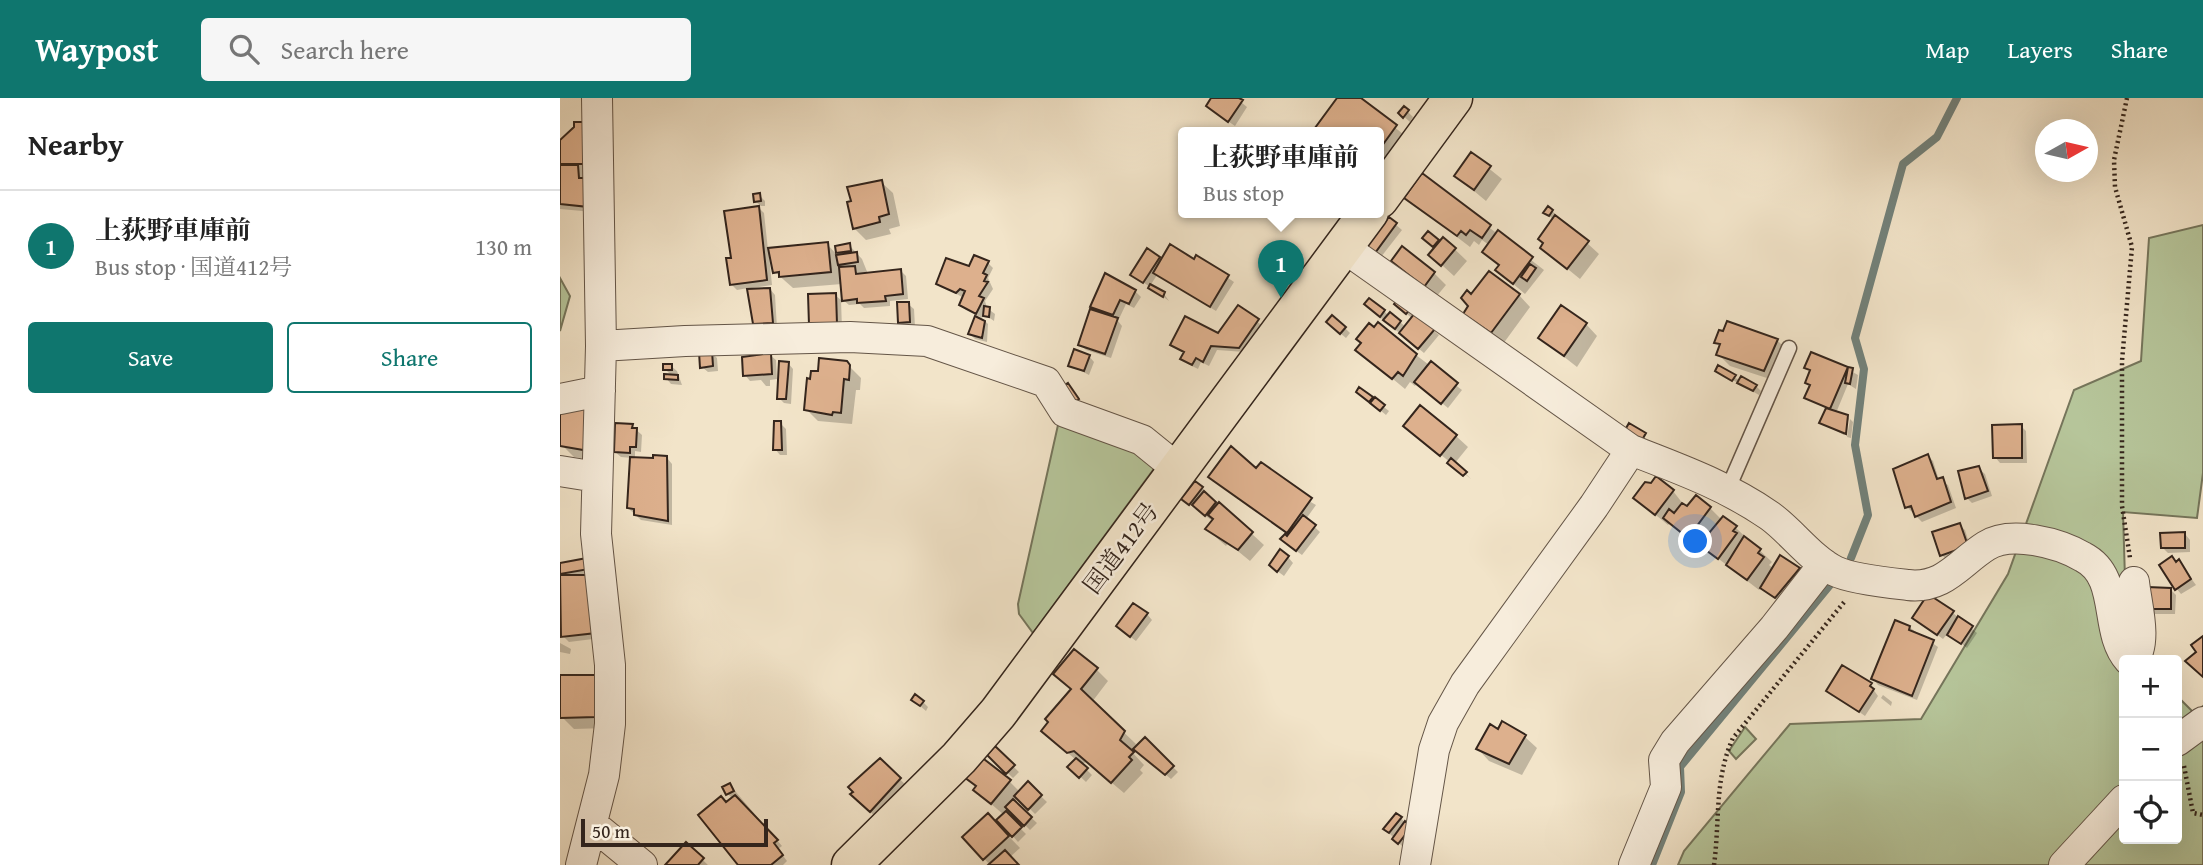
<!DOCTYPE html>
<html lang="en">
<head>
<meta charset="utf-8">
<style>
  body { margin:0; font-family:"Gentium Book Plus","Noto Serif JP",serif; background:#f6f6f6; color:#222 }
  .controls { position:absolute; right:21px; bottom:21px; display:grid; overflow:hidden; border-radius:7px; box-shadow:0 7px 28px #0002 }
  .controls button { width:63px; height:63px; display:grid; place-items:center; padding:0; border:0; border-bottom:2px solid #e0e0e0; background:#fff; color:#222; font:35px sans-serif }
  .compass { position:absolute; left:1475px; top:21px; width:63px; height:63px; border-radius:50%; background:#fff; box-shadow:0 7px 28px #0002; rotate:82deg }
  .scale { position:absolute; left:21px; bottom:18px; width:187px; box-sizing:border-box; padding-left:7px; border:4px solid #34251c; border-top:0; font-size:19px; line-height:24px; white-space:nowrap; color:#34251c; -webkit-text-stroke:5px #f7eddc; paint-order:stroke }
  .you { position:absolute; left:1136px; top:444px; width:24px; height:24px; margin:-18px; border:5px solid #fff; border-radius:50%; background:#1a73e8; box-shadow:0 0 0 10px #1a73e833 }
  .badge { display:grid; place-items:center; width:46px; height:46px; border-radius:50%; background:#0f766e; color:#fff; font-size:23px; font-weight:700 }
  .pin { position:absolute; translate:-50% -58px; filter:drop-shadow(0 2px 4px #0008) }
  .pin::after { content:''; position:absolute; top:37px; width:24px; height:21px; background:inherit; clip-path:polygon(0 0,100% 0,50% 100%) }
  .popup { position:absolute; left:618px; top:29px; width:206px; height:91px; box-sizing:border-box; display:grid; place-content:center; border-radius:7px; background:#fff; filter:drop-shadow(0 2px 5px #0005); font-size:23px; white-space:nowrap; color:#767676 }
  .popup b { font-size:26px; color:#222 }
  .popup::after { content:''; position:absolute; left:50%; top:100%; margin-left:-14px; border:14px solid transparent; border-top-color:#fff }
  .list { margin:0; padding:0; list-style:none }
  h2 { display:flex; justify-content:space-between; align-items:center; height:91px; margin:0; padding:0 28px; font-size:30px }
  h2 small { font-size:23px; font-weight:400; color:#767676 }
  .list li { display:grid; grid-template-columns:46px 1fr auto; gap:21px; align-items:center; box-sizing:border-box; height:112px; padding:0 28px; border-top:2px solid #e0e0e0 }
  .list b { display:block; font-size:26px; white-space:nowrap }
  .list p { margin:0; font-size:23px; white-space:nowrap; color:#767676 }
  .list em { font-size:23px; font-style:normal; color:#767676 }
  .actions { display:flex; gap:14px; padding:21px 28px }
  .actions a { flex:1; padding:16px 0; border:2px solid #0f766e; border-radius:7px; text-align:center; font-size:24px; color:#0f766e }
  .actions .main { background:#0f766e; color:#fff }
  .icon { flex:none; width:38px; height:38px; fill:none; stroke:currentColor; stroke-width:2; stroke-linecap:round; stroke-linejoin:round }
  .map { position:relative; flex:none; width:1643px; height:767px; overflow:hidden }
  header { display:flex; align-items:center; gap:42px; box-sizing:border-box; height:98px; padding:0 35px; background:#0f766e; color:#fff }
  header strong { font-size:33px }
  nav { display:flex; gap:38px; margin-inline-start:auto; font-size:24px }
  .search { width:490px; height:63px; background:#f6f6f6; display:flex; align-items:center; gap:18px; box-sizing:border-box; padding:0 24px; border-radius:7px; color:#767676; font-size:26px }
  main { display:flex }
  aside { flex:1; background:#fff }
  .map>svg:first-child { display:block }
</style>
</head>
<body>
<header>
<strong>Waypost</strong>
<div class="search"><svg class="icon" aria-label="search" viewBox="0 0 24 24"><circle cx="10" cy="10" r="6"/><path d="M15 15l6 6"/></svg>Search here</div>
<nav><a>Map</a><a>Layers</a><a>Share</a></nav>
</header>
<main>
<aside>
<h2>Nearby<small></small></h2>
<ul class="list">
<li><span class="badge">1</span><div><b>上荻野車庫前</b><p>Bus stop · 国道412号</p></div><em>130 m</em></li>
</ul>
<div class="actions"><a class="main">Save</a><a>Share</a></div>
</aside>
<div class="map">
<svg width="1643" height="767" viewBox="0 0 1643 767">
  <rect width="100%" height="100%" fill="#f2e4c9"/>
  <filter id="stains"><feTurbulence type="fractalNoise" baseFrequency=".00286" numOctaves="4"/><feColorMatrix values="0 0 0 0 .2 0 0 0 0 .09 0 0 0 0 .02 0 0 0 .5 -.17"/></filter>
  <radialGradient id="worn" r=".72"><stop offset=".6" stop-color="#630" stop-opacity="0"/><stop offset="1" stop-color="#630" stop-opacity=".3"/></radialGradient>
  <path fill="#b6c59a" stroke="#75755b" stroke-width="2" d="M 1643,127 L 1643,375 L 1637,420 L 1563,414 L 1567,548 L 1564,741 L 1617,741 L 1617,598 L 1634,615 L 1643,608 L 1643,767 L 1118,767 L 1124,753 L 1230,626 L 1361,621 L 1448,476 L 1514,292 L 1581,263 L 1589,140 Z
    M 0,180 L 10,198 L 0,233 Z
    M 500,318 L 579,347 L 596,368 L 473,535 L 459,516 L 458,506 Z
    M 1185,629 L 1196,641 L 1176,661 L 1169,653 Z"/>
  <path fill="#0003" d="M 653,0 L 676,0 L 687,9 L 675,28 L 653,13 Z
    M 779,0 L 798,0 L 848,40 L 819,79 L 819,34 Z
    M 844,10 L 853,19 L 850,24 L 840,15 Z
    M 11,31 L 16,31 L 37,77 L 23,77 L 33,114 L 0,111 L 0,45 Z
    M 911,56 L 942,81 L 926,103 L 896,78 Z
    M 863,78 L 984,172 L 965,196 L 937,172 L 940,169 L 924,154 L 929,147 L 922,142 L 919,147 L 914,143 L 910,149 L 846,100 Z
    M 321,84 L 333,95 L 340,128 L 329,131 L 331,136 L 306,142 L 294,130 L 293,104 Z
    M 199,97 L 205,103 L 205,108 L 201,108 L 195,103 Z
    M 199,110 L 204,115 L 208,152 L 267,146 L 278,158 L 277,149 L 289,147 L 302,161 L 308,176 L 340,172 L 346,178 L 348,201 L 330,203 L 330,208 L 304,210 L 300,206 L 289,207 L 283,202 L 282,186 L 233,190 L 215,174 L 211,156 L 209,157 L 212,187 L 192,190 L 192,193 L 210,191 L 215,197 L 217,230 L 201,231 L 195,225 L 188,190 L 177,192 L 171,186 L 173,161 Z
    M 992,113 L 1039,156 L 1020,181 L 982,150 L 994,122 L 985,114 Z
    M 829,121 L 842,132 L 821,159 L 809,148 Z
    M 868,136 L 880,146 L 884,141 L 907,163 L 894,178 L 871,157 L 876,150 L 870,145 Z
    M 588,153 L 602,163 L 634,163 L 637,159 L 674,184 L 656,213 L 597,177 L 590,188 L 604,196 L 609,203 L 572,176 Z
    M 833,163 L 874,175 L 886,187 L 876,199 Z
    M 428,165 L 433,170 L 428,180 L 433,191 L 425,203 L 427,210 L 435,216 L 434,223 L 424,216 L 422,220 L 406,212 L 401,207 L 404,200 L 378,186 Z
    M 575,193 L 581,199 L 574,210 L 566,206 L 558,223 L 562,228 L 551,260 L 526,252 L 520,246 L 540,216 L 533,209 Z
    M 275,197 L 281,202 L 282,231 L 256,232 Z
    M 959,197 L 970,209 L 943,246 L 905,216 L 911,208 L 912,198 Z
    M 348,206 L 354,211 L 355,229 L 345,229 L 340,224 Z
    M 678,210 L 703,228 L 685,254 L 657,252 L 649,268 L 641,264 L 638,271 L 628,266 L 622,261 L 625,256 L 612,247 L 659,237 Z
    M 811,212 L 824,213 L 829,218 L 830,216 L 846,229 L 853,221 L 842,212 L 849,213 L 879,237 L 864,255 Z
    M 423,221 L 428,226 L 427,244 L 415,241 L 410,236 L 413,222 Z
    M 1026,226 L 1037,238 L 1017,269 L 980,240 Z
    M 1168,226 L 1217,242 L 1229,254 L 1216,283 L 1170,268 L 1158,256 L 1161,249 L 1157,244 Z
    M 774,230 L 785,230 L 790,235 L 786,240 Z
    M 798,252 L 856,257 L 902,292 L 888,310 L 857,285 L 855,288 L 850,284 L 845,291 Z
    M 151,254 L 157,260 L 158,273 L 148,274 L 142,269 Z
    M 210,257 L 216,262 L 217,281 L 210,282 L 210,288 L 206,288 L 201,282 L 190,283 L 185,277 Z
    M 529,258 L 534,264 L 529,277 L 510,267 Z
    M 228,265 L 233,271 L 231,306 L 224,305 L 219,300 Z
    M 286,265 L 301,280 L 300,292 L 296,292 L 292,326 L 258,323 L 246,311 Z
    M 111,268 L 117,273 L 122,287 L 111,286 L 106,280 L 112,278 L 105,271 Z
    M 1246,269 L 1287,271 L 1298,277 L 1296,291 L 1288,286 L 1276,315 L 1289,320 L 1284,337 L 1261,325 L 1267,311 L 1246,299 L 1251,274 Z
    M 1157,273 L 1196,288 L 1201,293 L 1199,297 Z
    M 798,294 L 812,300 L 829,313 L 826,317 Z
    M 28,307 L 40,363 L 14,359 L 2,347 Z
    M 1290,321 L 1293,324 L 1291,340 L 1287,339 Z
    M 220,325 L 226,331 L 227,357 L 220,357 L 215,351 Z
    M 72,328 L 82,337 L 81,354 L 75,353 L 75,360 L 107,360 L 112,366 L 112,427 L 81,422 L 68,410 L 72,360 L 61,359 L 55,354 Z
    M 845,328 L 896,338 L 908,349 L 895,365 L 911,381 Z
    M 1461,328 L 1466,333 L 1467,365 L 1440,365 L 1435,359 Z
    M 1368,358 L 1373,363 L 1379,382 L 1388,387 L 1396,410 L 1362,424 L 1347,409 Z
    M 1419,371 L 1425,376 L 1432,398 L 1412,405 L 1407,400 L 1399,377 Z
    M 696,373 L 756,407 L 746,421 L 760,434 L 742,457 L 728,447 L 730,438 L 656,384 Z
    M 642,390 L 704,447 L 690,463 L 668,445 L 666,448 L 659,442 L 648,431 L 654,424 L 629,406 Z
    M 1113,393 L 1127,411 L 1150,410 L 1162,422 L 1176,430 L 1212,464 L 1209,467 L 1214,471 L 1221,460 L 1250,483 L 1227,511 L 1202,489 L 1199,492 L 1142,448 L 1140,450 L 1110,425 L 1108,427 L 1075,400 Z
    M 1399,427 L 1405,432 L 1412,454 L 1387,462 L 1382,457 Z
    M 1625,436 L 1630,442 L 1630,454 L 1608,455 L 1602,449 Z
    M 728,459 L 733,465 L 724,478 L 716,472 Z
    M 27,462 L 41,540 L 9,544 L 3,538 L 0,466 Z
    M 1619,464 L 1636,487 L 1621,496 L 1616,490 Z
    M 1610,491 L 1616,497 L 1615,516 L 1594,516 L 1589,510 Z
    M 1393,515 L 1417,535 L 1407,550 L 1388,535 L 1383,541 L 1354,520 Z
    M 587,516 L 592,522 L 576,543 L 564,534 Z
    M 1349,529 L 1378,549 L 1357,602 L 1318,587 L 1313,581 Z
    M 0,545 L 11,551 L 10,556 L 0,554 Z
    M 537,572 L 548,583 L 532,604 L 576,646 L 572,654 L 584,667 L 580,672 L 583,675 L 564,695 L 527,664 L 521,666 L 532,677 L 526,684 L 510,669 L 516,662 L 483,633 Z
    M 1,579 L 47,630 L 14,631 L 2,619 Z
    M 1310,587 L 1318,598 L 1305,618 L 1268,592 Z
    M 1323,597 L 1332,604 L 1331,608 L 1321,600 Z
    M 353,602 L 363,604 L 368,609 L 366,613 Z
    M 942,626 L 965,639 L 977,650 L 962,677 L 929,663 L 918,651 Z
    M 585,642 L 618,674 L 611,681 L 581,656 Z
    M 435,651 L 459,674 L 453,680 L 429,657 Z
    M 320,662 L 352,693 L 322,725 L 304,708 Z
    M 406,679 L 449,683 L 460,694 L 468,686 L 487,704 L 475,716 L 458,699 L 454,704 L 477,725 L 470,732 L 449,711 L 445,715 L 466,736 L 458,744 L 439,722 L 444,717 L 415,692 L 417,689 Z
    M 170,687 L 222,748 L 218,751 L 227,763 L 223,767 L 180,767 L 166,706 L 173,701 L 168,696 Z
    M 841,720 L 846,726 L 844,750 L 825,731 Z
    M 440,729 L 460,750 L 450,759 L 458,767 L 430,767 L 404,739 Z
    M 126,746 L 148,767 L 107,767 Z"/>
  <g fill="none" stroke-linecap="round" stroke-linejoin="round">
    <path stroke="#72817a" stroke-width="8" d="M 1291,460 L 1308,417 L 1295,347 L 1304,271 L 1295,240 L 1343,66 L 1377,39 L 1397,0
      M 1092,767 L 1121,694 L 1120,669 L 1270,487"/>
  </g>
  <path fill="#ddb08d" stroke="#34251c" stroke-width="2" d="M 651,0 L 679,0 L 683,2 L 668,24 L 646,8 Z
    M 777,0 L 801,0 L 837,27 L 819,52 L 819,34 L 752,34 Z
    M 844,8 L 849,12 L 843,20 L 838,15 Z
    M 14,24 L 24,24 L 26,66 L 0,66 L 0,42 L 14,29 Z
    M 911,54 L 931,68 L 914,92 L 894,78 Z
    M 0,67 L 18,67 L 19,80 L 25,80 L 29,109 L 0,106 Z
    M 862,75 L 931,127 L 922,140 L 910,132 L 906,137 L 901,133 L 897,138 L 844,100 Z
    M 322,82 L 329,116 L 319,119 L 320,124 L 293,131 L 287,104 L 291,103 L 287,89 Z
    M 200,95 L 201,103 L 194,104 L 193,96 Z
    M 199,108 L 207,182 L 170,187 L 166,160 L 171,160 L 164,113 Z
    M 988,108 L 993,112 L 989,118 L 983,115 Z
    M 995,117 L 1029,143 L 1007,171 L 980,150 L 983,145 L 978,141 Z
    M 829,119 L 837,125 L 815,155 L 806,148 Z
    M 938,132 L 973,159 L 953,186 L 935,172 L 939,167 L 922,154 Z
    M 868,133 L 879,142 L 873,149 L 862,140 Z
    M 883,139 L 896,150 L 881,168 L 868,157 Z
    M 268,144 L 271,174 L 219,179 L 219,174 L 213,175 L 208,150 Z
    M 290,145 L 291,153 L 276,155 L 275,148 Z
    M 610,146 L 634,161 L 636,157 L 669,177 L 650,209 L 593,175 Z
    M 842,148 L 875,174 L 864,189 L 831,163 Z
    M 587,150 L 600,159 L 583,185 L 570,177 Z
    M 297,154 L 298,164 L 278,167 L 276,157 Z
    M 414,157 L 429,163 L 423,175 L 427,177 L 424,183 L 428,184 L 419,198 L 424,200 L 416,216 L 399,207 L 405,193 L 400,191 L 396,195 L 376,186 L 386,160 L 409,168 Z
    M 970,166 L 976,170 L 967,183 L 961,179 Z
    M 295,168 L 296,176 L 341,171 L 343,196 L 325,198 L 326,203 L 297,205 L 297,201 L 282,203 L 279,169 Z
    M 929,173 L 960,196 L 931,235 L 903,216 L 908,208 L 901,200 L 907,192 L 911,196 Z
    M 545,175 L 576,192 L 569,206 L 560,202 L 553,217 L 530,209 Z
    M 590,186 L 605,194 L 603,199 L 588,190 Z
    M 210,190 L 213,225 L 193,226 L 187,191 Z
    M 276,195 L 277,226 L 249,227 L 248,196 Z
    M 809,200 L 825,212 L 820,219 L 804,206 Z
    M 838,201 L 850,211 L 846,216 L 834,206 Z
    M 337,204 L 349,204 L 350,224 L 338,225 Z
    M 678,207 L 699,221 L 679,250 L 651,248 L 643,264 L 636,260 L 632,267 L 620,261 L 624,254 L 610,247 L 625,218 L 658,235 Z
    M 1001,207 L 1027,225 L 1004,258 L 978,240 Z
    M 424,208 L 430,209 L 429,219 L 423,218 Z
    M 530,211 L 558,220 L 545,256 L 518,247 Z
    M 830,214 L 841,223 L 835,231 L 823,222 Z
    M 855,215 L 875,231 L 858,251 L 839,235 Z
    M 772,217 L 786,229 L 780,236 L 766,224 Z
    M 415,218 L 425,223 L 422,240 L 408,236 Z
    M 1167,223 L 1218,241 L 1204,273 L 1156,257 L 1160,246 L 1154,245 L 1159,232 L 1163,233 Z
    M 818,224 L 857,256 L 843,278 L 838,274 L 832,281 L 795,252 L 801,245 L 796,241 L 809,225 L 814,229 Z
    M 514,251 L 530,257 L 524,273 L 508,268 Z
    M 152,253 L 153,268 L 140,270 L 139,254 Z
    M 1251,254 L 1288,269 L 1270,311 L 1244,300 L 1250,287 L 1245,285 L 1250,272 L 1244,270 Z
    M 211,255 L 212,276 L 183,278 L 182,259 Z
    M 259,260 L 287,263 L 290,267 L 289,282 L 284,281 L 281,315 L 273,314 L 272,317 L 244,312 L 247,280 L 250,281 L 251,273 L 258,273 Z
    M 219,263 L 229,264 L 226,301 L 217,301 Z
    M 871,263 L 898,285 L 881,306 L 854,284 Z
    M 103,266 L 112,266 L 112,272 L 103,272 Z
    M 1158,267 L 1176,277 L 1172,283 L 1155,273 Z
    M 1288,269 L 1293,270 L 1290,286 L 1285,285 Z
    M 104,276 L 118,277 L 118,282 L 104,281 Z
    M 1181,278 L 1197,287 L 1193,293 L 1177,285 Z
    M 508,285 L 519,301 L 515,304 L 502,289 Z
    M 799,289 L 813,299 L 809,304 L 796,294 Z
    M 815,299 L 825,307 L 820,313 L 810,305 Z
    M 29,305 L 29,353 L 0,348 L 0,313 Z
    M 860,307 L 897,337 L 880,358 L 843,328 Z
    M 1266,310 L 1288,317 L 1286,336 L 1259,325 Z
    M 214,323 L 221,323 L 222,352 L 213,352 Z
    M 55,325 L 73,326 L 72,330 L 77,330 L 76,349 L 70,349 L 70,355 L 54,354 Z
    M 1069,325 L 1086,335 L 1082,342 L 1065,332 Z
    M 1462,326 L 1462,360 L 1433,360 L 1432,327 Z
    M 671,348 L 696,370 L 701,364 L 752,400 L 727,435 L 648,379 Z
    M 1368,356 L 1377,381 L 1383,379 L 1391,404 L 1355,419 L 1351,408 L 1345,410 L 1333,371 Z
    M 93,357 L 107,358 L 108,423 L 74,417 L 74,411 L 67,410 L 70,359 L 93,360 Z
    M 891,360 L 907,374 L 903,378 L 887,365 Z
    M 1419,368 L 1428,393 L 1405,401 L 1398,373 Z
    M 1096,378 L 1114,392 L 1095,417 L 1073,400 L 1085,384 L 1091,385 Z
    M 635,383 L 643,389 L 629,407 L 621,401 Z
    M 644,393 L 656,404 L 645,418 L 632,407 Z
    M 1136,397 L 1151,409 L 1128,440 L 1103,420 L 1109,411 L 1114,415 L 1122,405 L 1127,408 Z
    M 659,404 L 693,434 L 678,452 L 645,431 L 653,421 L 648,417 Z
    M 743,417 L 756,427 L 736,453 L 720,441 L 725,436 L 727,438 Z
    M 1163,418 L 1177,428 L 1173,433 L 1177,435 L 1158,461 L 1139,447 Z
    M 1400,425 L 1408,448 L 1380,458 L 1372,434 Z
    M 1625,434 L 1625,450 L 1601,450 L 1600,435 Z
    M 1184,438 L 1201,451 L 1198,455 L 1204,459 L 1187,482 L 1166,467 Z
    M 720,451 L 729,458 L 717,474 L 709,467 Z
    M 1220,457 L 1240,470 L 1215,500 L 1200,490 Z
    M 1612,458 L 1616,464 L 1619,461 L 1631,481 L 1615,492 L 1599,467 Z
    M 27,460 L 29,471 L 0,476 L 0,465 Z
    M 0,477 L 30,477 L 36,535 L 1,539 Z
    M 1587,489 L 1611,490 L 1611,511 L 1587,511 Z
    M 1368,496 L 1394,513 L 1377,537 L 1352,520 Z
    M 573,505 L 588,515 L 570,539 L 556,528 Z
    M 1398,518 L 1413,528 L 1401,546 L 1387,537 Z
    M 1335,522 L 1350,528 L 1349,532 L 1374,542 L 1352,598 L 1311,581 Z
    M 1643,538 L 1643,579 L 1625,563 L 1636,554 L 1631,547 Z
    M 514,551 L 538,570 L 521,591 L 565,633 L 560,642 L 574,654 L 569,659 L 572,662 L 551,685 L 514,653 L 507,655 L 481,633 L 488,624 L 485,621 L 511,591 L 493,576 Z
    M 1282,567 L 1312,585 L 1310,588 L 1314,591 L 1299,614 L 1266,593 Z
    M 0,577 L 36,577 L 36,619 L 0,620 Z
    M 355,596 L 364,603 L 360,608 L 351,602 Z
    M 942,623 L 966,637 L 949,666 L 916,651 L 930,626 L 938,631 Z
    M 585,639 L 614,668 L 605,677 L 573,651 Z
    M 435,648 L 455,667 L 446,676 L 427,657 Z
    M 420,658 L 451,682 L 431,706 L 413,692 L 416,688 L 404,679 Z
    M 320,660 L 341,680 L 310,714 L 290,696 L 293,694 L 288,689 Z
    M 516,660 L 528,670 L 519,680 L 507,669 Z
    M 468,683 L 482,697 L 468,712 L 454,698 Z
    M 170,685 L 174,693 L 166,697 L 162,689 Z
    M 175,697 L 218,742 L 214,745 L 223,757 L 211,767 L 178,767 L 138,717 L 161,698 L 166,704 Z
    M 453,701 L 472,719 L 464,728 L 445,709 Z
    M 446,713 L 462,729 L 452,739 L 436,722 Z
    M 428,715 L 449,738 L 423,762 L 402,739 Z
    M 836,715 L 842,719 L 829,735 L 823,731 Z
    M 845,723 L 852,728 L 838,746 L 832,741 Z
    M 126,744 L 144,760 L 138,767 L 105,767 Z
    M 445,752 L 459,767 L 428,767 Z"/>
  <g fill="none" stroke-linecap="round" stroke-linejoin="round">
    <g stroke="#645547" stroke-width="17">
      <path id="service" d="M 1167,393 L 1229,250"/>
    </g>
    <g stroke="#645547" stroke-width="32">
      <path id="minor" d="M 783,149 L 1071,352 L 1034,408 L 905,586 L 883,625 L 874,652 L 855,767
        M 41,248 L 125,243 L 290,239 L 367,243 L 486,284 L 505,314 L 582,342 L 619,372
        M 0,301 L 40,293
        M 1071,352 C 1120,371 1167,388 1210,418 C 1232,434 1251,461 1275,473 C 1291,481 1330,485 1348,487 C 1384,491 1399,465 1426,448 C 1451,432 1499,445 1523,459 C 1562,479 1543,533 1569,562
        M 0,373 L 37,379
        M 1573,562 C 1588,545 1576,505 1574,484
        M 1617,643 L 1643,624
        M 32,726 L 82,767
        M 21,767 L 44,677 L 50,626 L 50,567 L 36,436 L 41,248 L 37,0
        M 1074,767 L 1106,689 L 1104,662 L 1115,644 L 1214,530 L 1264,466
        M 1504,767 L 1564,702"/>
    </g>
    <g stroke="#34251c" stroke-width="41">
      <path id="trunk" d="M 819,101 L 893,0
        M 291,767 L 399,660 L 438,615 L 809,114"/>
    </g>
    <path stroke="#34251c" stroke-width="4.5" stroke-dasharray="2 3.5" stroke-linecap="butt" d="M 1567,0 L 1554,62 L 1555,89 L 1572,149 L 1562,263 L 1562,408 L 1570,460
      M 1624,668 L 1633,715 L 1643,717
      M 1154,767 C 1160,723 1154,682 1173,640 L 1285,503"/>
    <use href="#service" stroke="#f7eddc" stroke-width="14"/>
    <use href="#minor" stroke="#f7eddc" stroke-width="30"/>
    <use href="#trunk" stroke="#f2e4c9" stroke-width="38"/>
  </g>
  <g text-anchor="middle" stroke-width="5" stroke-linejoin="round" paint-order="stroke">
    <g font-size="24" fill="#34251c" stroke="#f7eddc">
      <text transform="translate(561 450) rotate(-53)" y="8">国道412号</text>
    </g>
  </g>
  <rect width="100%" height="100%" filter="url(#stains)"/>
  <rect width="100%" height="100%" fill="url(#worn)"/>
</svg>
<div class="controls">
<button>+</button>
<button>−</button>
<button><svg class="icon" aria-label="locate" viewBox="0 0 24 24"><circle cx="12" cy="12" r="6"/><path d="M12 2v4M12 18v4M2 12h4M18 12h4"/></svg></button>
</div>
<svg class="compass" viewBox="-18 -18 36 36"><path d="M0-13l5 13h-10z" fill="#e53935"/><path d="M0 13l5-13h-10z" fill="#767676"/></svg>
<div class="scale">50 m</div>
<div class="you"></div>
<div class="pin badge" style="left:721px;top:200px">1</div>
<div class="popup"><b>上荻野車庫前</b>Bus stop</div>
</div>
</main>
</body>
</html>
